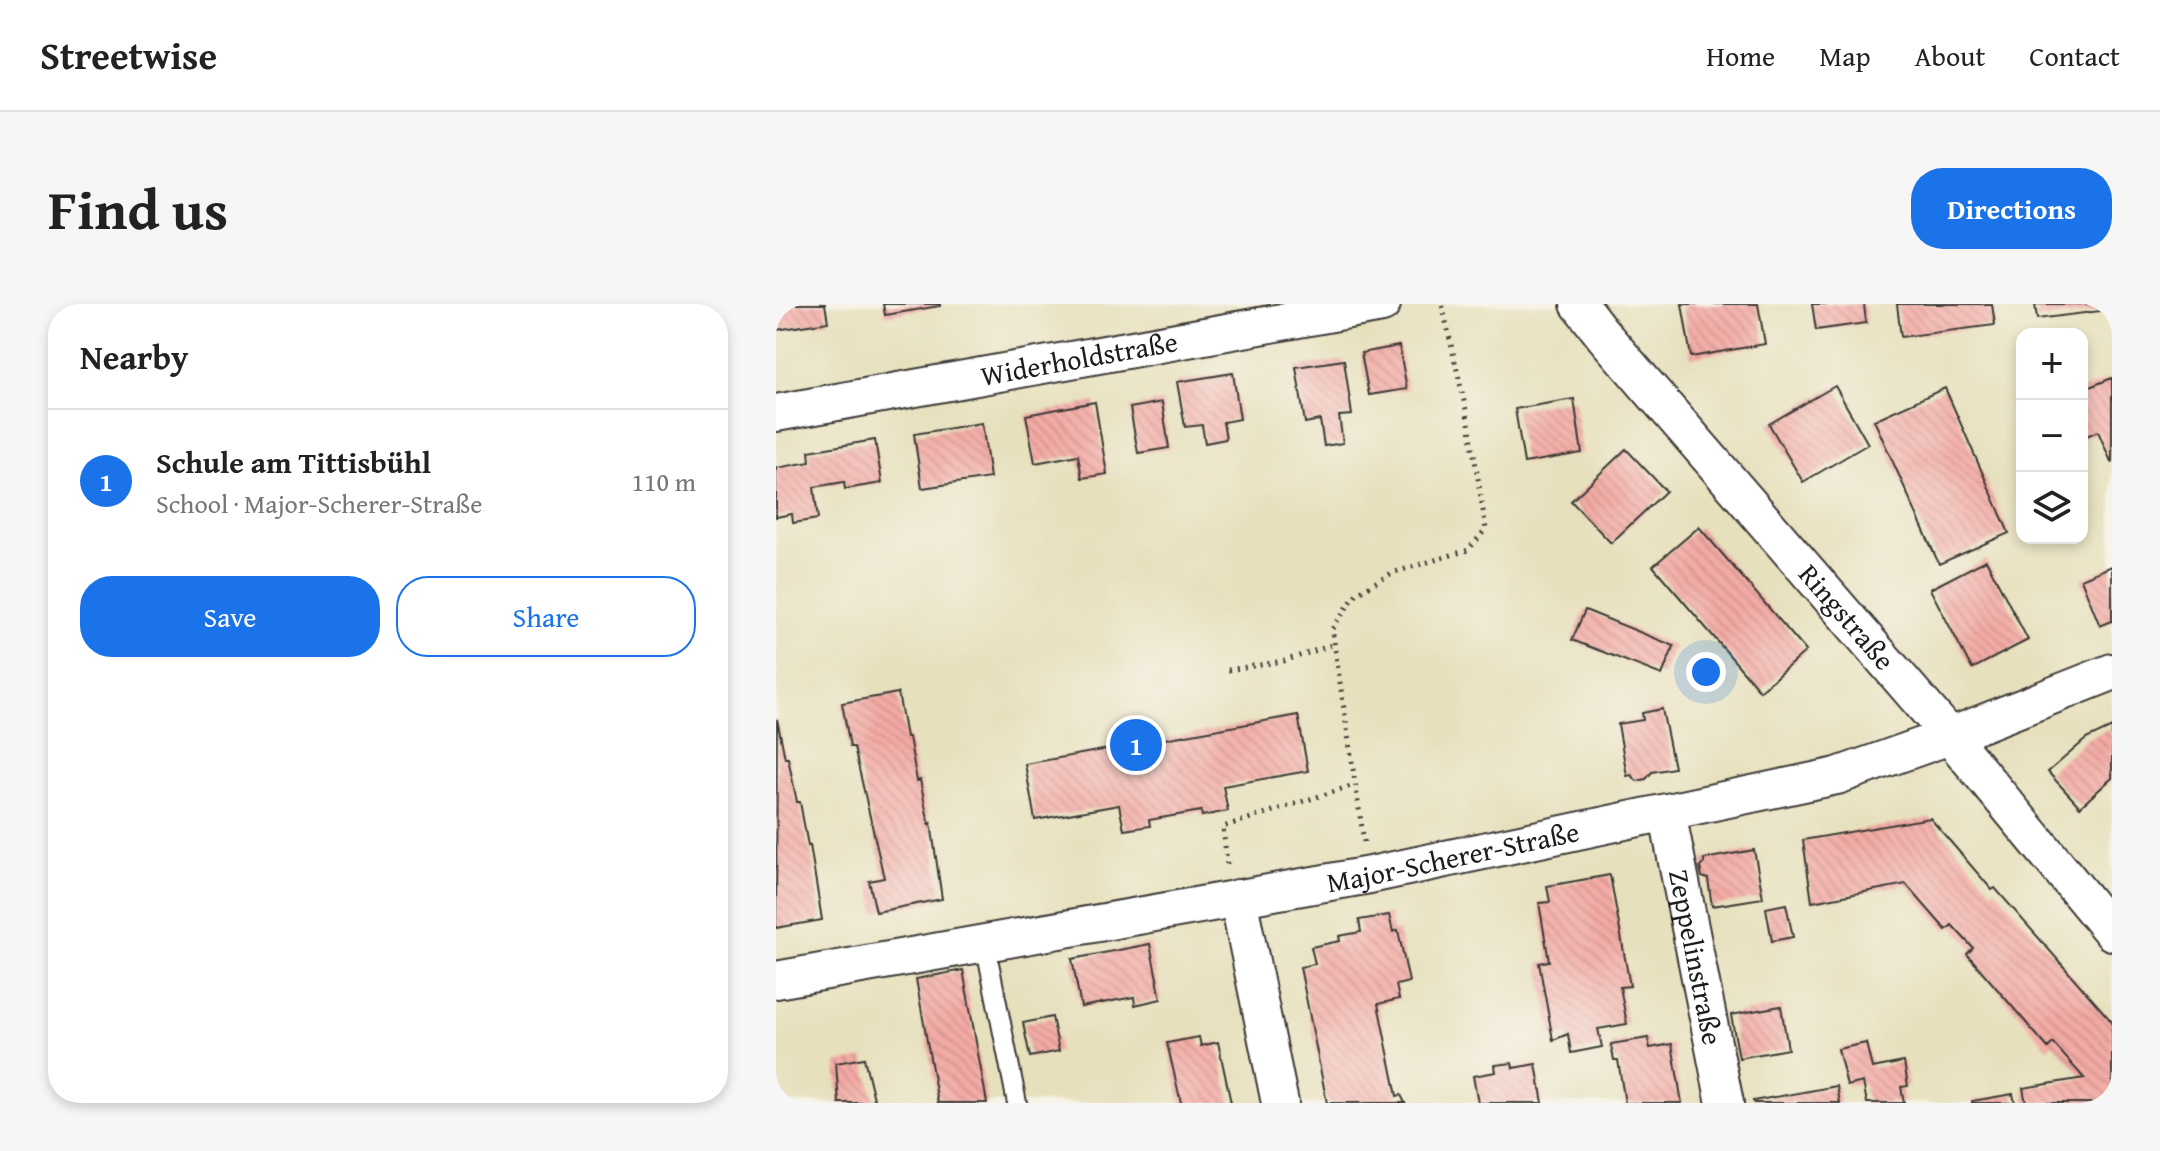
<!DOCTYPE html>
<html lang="en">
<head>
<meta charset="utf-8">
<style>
  body { margin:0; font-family:"Gentium Book Plus",serif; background:#f6f6f6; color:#222 }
  .controls { position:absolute; right:24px; top:24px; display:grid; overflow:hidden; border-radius:16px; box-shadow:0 4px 12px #0003 }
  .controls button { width:72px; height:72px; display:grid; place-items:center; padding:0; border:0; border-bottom:2px solid #e0e0e0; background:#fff; color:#222; font:40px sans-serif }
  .you { position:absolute; left:930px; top:368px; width:28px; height:28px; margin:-20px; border:6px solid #fff; border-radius:50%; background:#1a73e8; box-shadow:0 0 0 12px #1a73e833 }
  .badge { display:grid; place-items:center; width:52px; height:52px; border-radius:50%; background:#1a73e8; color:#fff; font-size:26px; font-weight:700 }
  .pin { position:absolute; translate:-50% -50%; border:4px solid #fff; box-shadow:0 2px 8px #0006 }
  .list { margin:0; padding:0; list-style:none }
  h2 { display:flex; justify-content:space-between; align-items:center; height:104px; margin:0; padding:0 32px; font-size:34px }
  h2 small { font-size:26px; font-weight:400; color:#767676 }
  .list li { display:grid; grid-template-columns:52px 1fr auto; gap:24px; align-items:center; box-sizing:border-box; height:144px; padding:0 32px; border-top:2px solid #e0e0e0 }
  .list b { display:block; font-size:30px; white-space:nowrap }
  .list p { margin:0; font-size:26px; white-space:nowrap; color:#767676 }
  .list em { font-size:26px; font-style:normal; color:#767676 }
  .actions { display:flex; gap:16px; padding:24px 32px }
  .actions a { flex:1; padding:18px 0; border:2px solid #1a73e8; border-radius:32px; text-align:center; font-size:28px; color:#1a73e8 }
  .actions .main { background:#1a73e8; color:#fff }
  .icon { flex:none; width:44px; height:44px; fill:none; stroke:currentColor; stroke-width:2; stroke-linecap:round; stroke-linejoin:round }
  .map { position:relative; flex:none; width:1336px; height:799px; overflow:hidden; border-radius:32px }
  header { display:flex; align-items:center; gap:48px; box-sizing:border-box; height:112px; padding:0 40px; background:#fff; border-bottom:2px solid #e0e0e0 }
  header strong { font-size:38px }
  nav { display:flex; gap:44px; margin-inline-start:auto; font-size:28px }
  .intro { display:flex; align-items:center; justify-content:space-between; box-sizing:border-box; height:192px; padding:0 48px }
  h1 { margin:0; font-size:56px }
  .button { padding:20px 36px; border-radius:32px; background:#1a73e8; color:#fff; font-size:28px; font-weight:700 }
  main { display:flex; gap:48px; padding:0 48px }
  aside { flex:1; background:#fff; border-radius:32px; box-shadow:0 4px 12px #0003 }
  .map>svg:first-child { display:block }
</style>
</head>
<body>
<header>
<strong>Streetwise</strong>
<nav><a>Home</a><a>Map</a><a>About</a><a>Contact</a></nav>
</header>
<div class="intro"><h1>Find us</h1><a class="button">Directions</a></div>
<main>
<aside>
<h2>Nearby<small></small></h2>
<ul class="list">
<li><span class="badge">1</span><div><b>Schule am Tittisbühl</b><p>School · Major-Scherer-Straße</p></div><em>110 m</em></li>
</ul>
<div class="actions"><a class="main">Save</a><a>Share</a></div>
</aside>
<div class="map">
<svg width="1336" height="799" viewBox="0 0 1336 799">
  <defs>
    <pattern id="building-back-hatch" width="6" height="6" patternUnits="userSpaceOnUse" patternTransform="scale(2)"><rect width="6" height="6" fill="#f3aaa5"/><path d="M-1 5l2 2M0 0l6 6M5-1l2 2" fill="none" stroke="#d0928d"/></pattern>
  </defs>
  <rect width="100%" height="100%" fill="#f7f3e8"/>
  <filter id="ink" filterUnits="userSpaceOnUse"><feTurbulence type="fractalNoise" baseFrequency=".0125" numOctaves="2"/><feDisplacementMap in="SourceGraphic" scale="16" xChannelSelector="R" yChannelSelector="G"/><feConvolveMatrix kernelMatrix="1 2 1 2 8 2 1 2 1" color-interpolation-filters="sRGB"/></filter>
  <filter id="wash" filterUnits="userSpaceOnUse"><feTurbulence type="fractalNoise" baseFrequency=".006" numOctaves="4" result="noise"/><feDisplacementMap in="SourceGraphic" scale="32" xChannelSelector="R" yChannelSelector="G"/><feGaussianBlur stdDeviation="1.8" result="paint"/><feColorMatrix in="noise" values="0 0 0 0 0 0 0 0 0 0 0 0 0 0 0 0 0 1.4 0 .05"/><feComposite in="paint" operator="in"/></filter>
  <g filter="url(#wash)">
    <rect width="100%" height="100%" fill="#e7e0bd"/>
    <g id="blocks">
      <path fill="url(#building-back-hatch)" d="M 0,0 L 49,0 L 52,18 L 0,26 Z
        M 107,0 L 164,0 L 164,2 L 109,11 Z
        M 906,0 L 982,0 L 989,40 L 915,53 Z
        M 1036,0 L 1088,0 L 1090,19 L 1040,26 Z
        M 1121,0 L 1216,0 L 1219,21 L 1125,33 Z
        M 1259,0 L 1324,0 L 1325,7 L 1261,15 Z
        M 623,42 L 631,85 L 593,91 L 585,49 Z
        M 568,56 L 576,111 L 563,112 L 567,139 L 548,142 L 544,116 L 529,119 L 520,63 Z
        M 457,69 L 464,115 L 447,118 L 450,135 L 429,139 L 426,121 L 409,123 L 401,78 Z
        M 1336,74 L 1336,160 L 1322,127 L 1306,134 L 1306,86 Z
        M 1059,82 L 1092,140 L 1027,178 L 993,120 Z
        M 1169,84 L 1233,229 L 1163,260 L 1098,116 Z
        M 798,95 L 806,149 L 748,159 L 739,105 Z
        M 319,98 L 331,170 L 306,174 L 302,151 L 259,159 L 250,111 Z
        M 386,98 L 393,144 L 362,149 L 354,104 Z
        M 206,119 L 214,174 L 146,184 L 138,130 Z
        M 99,136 L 106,179 L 69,185 L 68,178 L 38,183 L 42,215 L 17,219 L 16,210 L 0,213 L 0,164 L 34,158 L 33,147 Z
        M 850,145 L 890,187 L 835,239 L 795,197 Z
        M 923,223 L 1030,347 L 984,387 L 877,262 Z
        M 1210,256 L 1252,336 L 1196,365 L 1154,285 Z
        M 1336,262 L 1336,317 L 1324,322 L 1305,275 Z
        M 809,306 L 898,342 L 886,371 L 796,336 Z
        M 122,389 L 130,433 L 133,433 L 141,477 L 144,476 L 153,520 L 155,519 L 166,595 L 100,608 L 93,577 L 108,574 L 78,443 L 74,443 L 66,399 Z
        M 886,405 L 898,464 L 876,468 L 870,475 L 861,477 L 855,471 L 851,472 L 842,420 L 867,416 L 866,409 Z
        M 522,411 L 532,467 L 447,482 L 452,507 L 426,512 L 425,507 L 373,516 L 374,522 L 348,526 L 343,501 L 259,516 L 249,460 Z
        M 1,415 L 9,454 L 12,454 L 21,498 L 24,498 L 32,542 L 34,541 L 46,616 L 0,624 Z
        M 1336,423 L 1336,474 L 1304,503 L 1272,468 L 1310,435 Z
        M 1154,514 L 1216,586 L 1219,584 L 1336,718 L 1336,799 L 1250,799 L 1247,784 L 1308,774 L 1277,739 L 1272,744 L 1191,650 L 1197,644 L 1176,621 L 1170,626 L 1130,580 L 1036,598 L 1027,536 Z
        M 978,546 L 987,594 L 936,602 L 932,575 L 926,573 L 924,563 L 928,559 L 928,555 Z
        M 834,571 L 854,682 L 844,683 L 851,720 L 822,725 L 826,743 L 795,749 L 792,730 L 777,736 L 763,659 L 773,657 L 763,599 L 774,598 L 771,582 Z
        M 1010,600 L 1017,633 L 996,637 L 990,604 Z
        M 613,611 L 617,628 L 622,626 L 633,678 L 620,681 L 623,695 L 602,700 L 621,792 L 625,791 L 629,799 L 551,799 L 524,663 L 539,660 L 535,643 L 564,637 L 563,632 L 585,628 L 583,616 Z
        M 374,640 L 385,695 L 359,701 L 358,693 L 305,703 L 296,655 Z
        M 187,666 L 211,799 L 162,799 L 140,675 Z
        M 1005,702 L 1012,745 L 963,754 L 955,711 Z
        M 276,713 L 283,747 L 254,753 L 247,719 Z
        M 423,733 L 425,742 L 442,738 L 455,799 L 405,799 L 391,739 Z
        M 872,734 L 874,744 L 896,740 L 906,799 L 849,799 L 842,756 L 838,756 L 835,740 Z
        M 1090,739 L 1096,764 L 1128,758 L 1132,782 L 1125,783 L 1128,799 L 1091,799 L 1087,778 L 1071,782 L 1062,745 Z
        M 88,754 L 99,799 L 63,799 L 60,759 Z
        M 736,759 L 737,764 L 760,760 L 767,799 L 702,799 L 697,772 L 720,768 L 719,761 Z
        M 1061,782 L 1064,799 L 978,799 L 977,797 Z
        M 1237,790 L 1239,799 L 1196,799 L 1196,797 Z"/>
    </g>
  </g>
  <g filter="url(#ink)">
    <use href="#blocks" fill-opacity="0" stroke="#3a3934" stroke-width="2"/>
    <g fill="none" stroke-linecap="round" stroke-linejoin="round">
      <g stroke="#3a3934" stroke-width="22">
        <path id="service" d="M 209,639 L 241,799"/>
      </g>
      <g stroke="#3a3934" stroke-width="40">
        <g id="minor">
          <path id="s1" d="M 803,0 L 828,32 L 1174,432 L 1336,628"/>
          <path id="s2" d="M 0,109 L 606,0"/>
          <path id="s3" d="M 891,508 L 949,799"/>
          <path d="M 462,594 L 504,799"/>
          <path id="s4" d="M 0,676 L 594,571 L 1061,472 L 1174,432 L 1336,368"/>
        </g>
      </g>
      <path stroke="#3a3934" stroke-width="5" stroke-dasharray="2 6" stroke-linecap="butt" d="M 452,366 L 508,357 L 559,340
        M 588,538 L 556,325 L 581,289 L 616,269 L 692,246 L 710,225 L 693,119 L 666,0
        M 451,560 L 447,523 L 578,481"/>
      <use href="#service" stroke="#fff" stroke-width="18"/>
      <use href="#minor" stroke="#fff" stroke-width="36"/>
    </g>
  </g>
  <g text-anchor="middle" stroke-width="6" stroke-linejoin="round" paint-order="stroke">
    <g font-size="28" fill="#1c1c1c" stroke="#f7f3e8">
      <text dy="10" stroke="none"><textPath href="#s2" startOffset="308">Widerholdstraße</textPath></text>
      <text dy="10" stroke="none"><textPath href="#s1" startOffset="412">Ringstraße</textPath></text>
      <text dy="10" stroke="none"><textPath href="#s4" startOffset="688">Major-Scherer-Straße</textPath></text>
      <text dy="10" stroke="none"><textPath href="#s3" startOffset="148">Zeppelinstraße</textPath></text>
    </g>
  </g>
</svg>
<div class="controls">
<button>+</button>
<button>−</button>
<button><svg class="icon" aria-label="layers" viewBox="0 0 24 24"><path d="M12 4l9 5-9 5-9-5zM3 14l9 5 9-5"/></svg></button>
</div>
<div class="you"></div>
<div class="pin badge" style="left:360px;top:441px">1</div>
</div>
</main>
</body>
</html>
